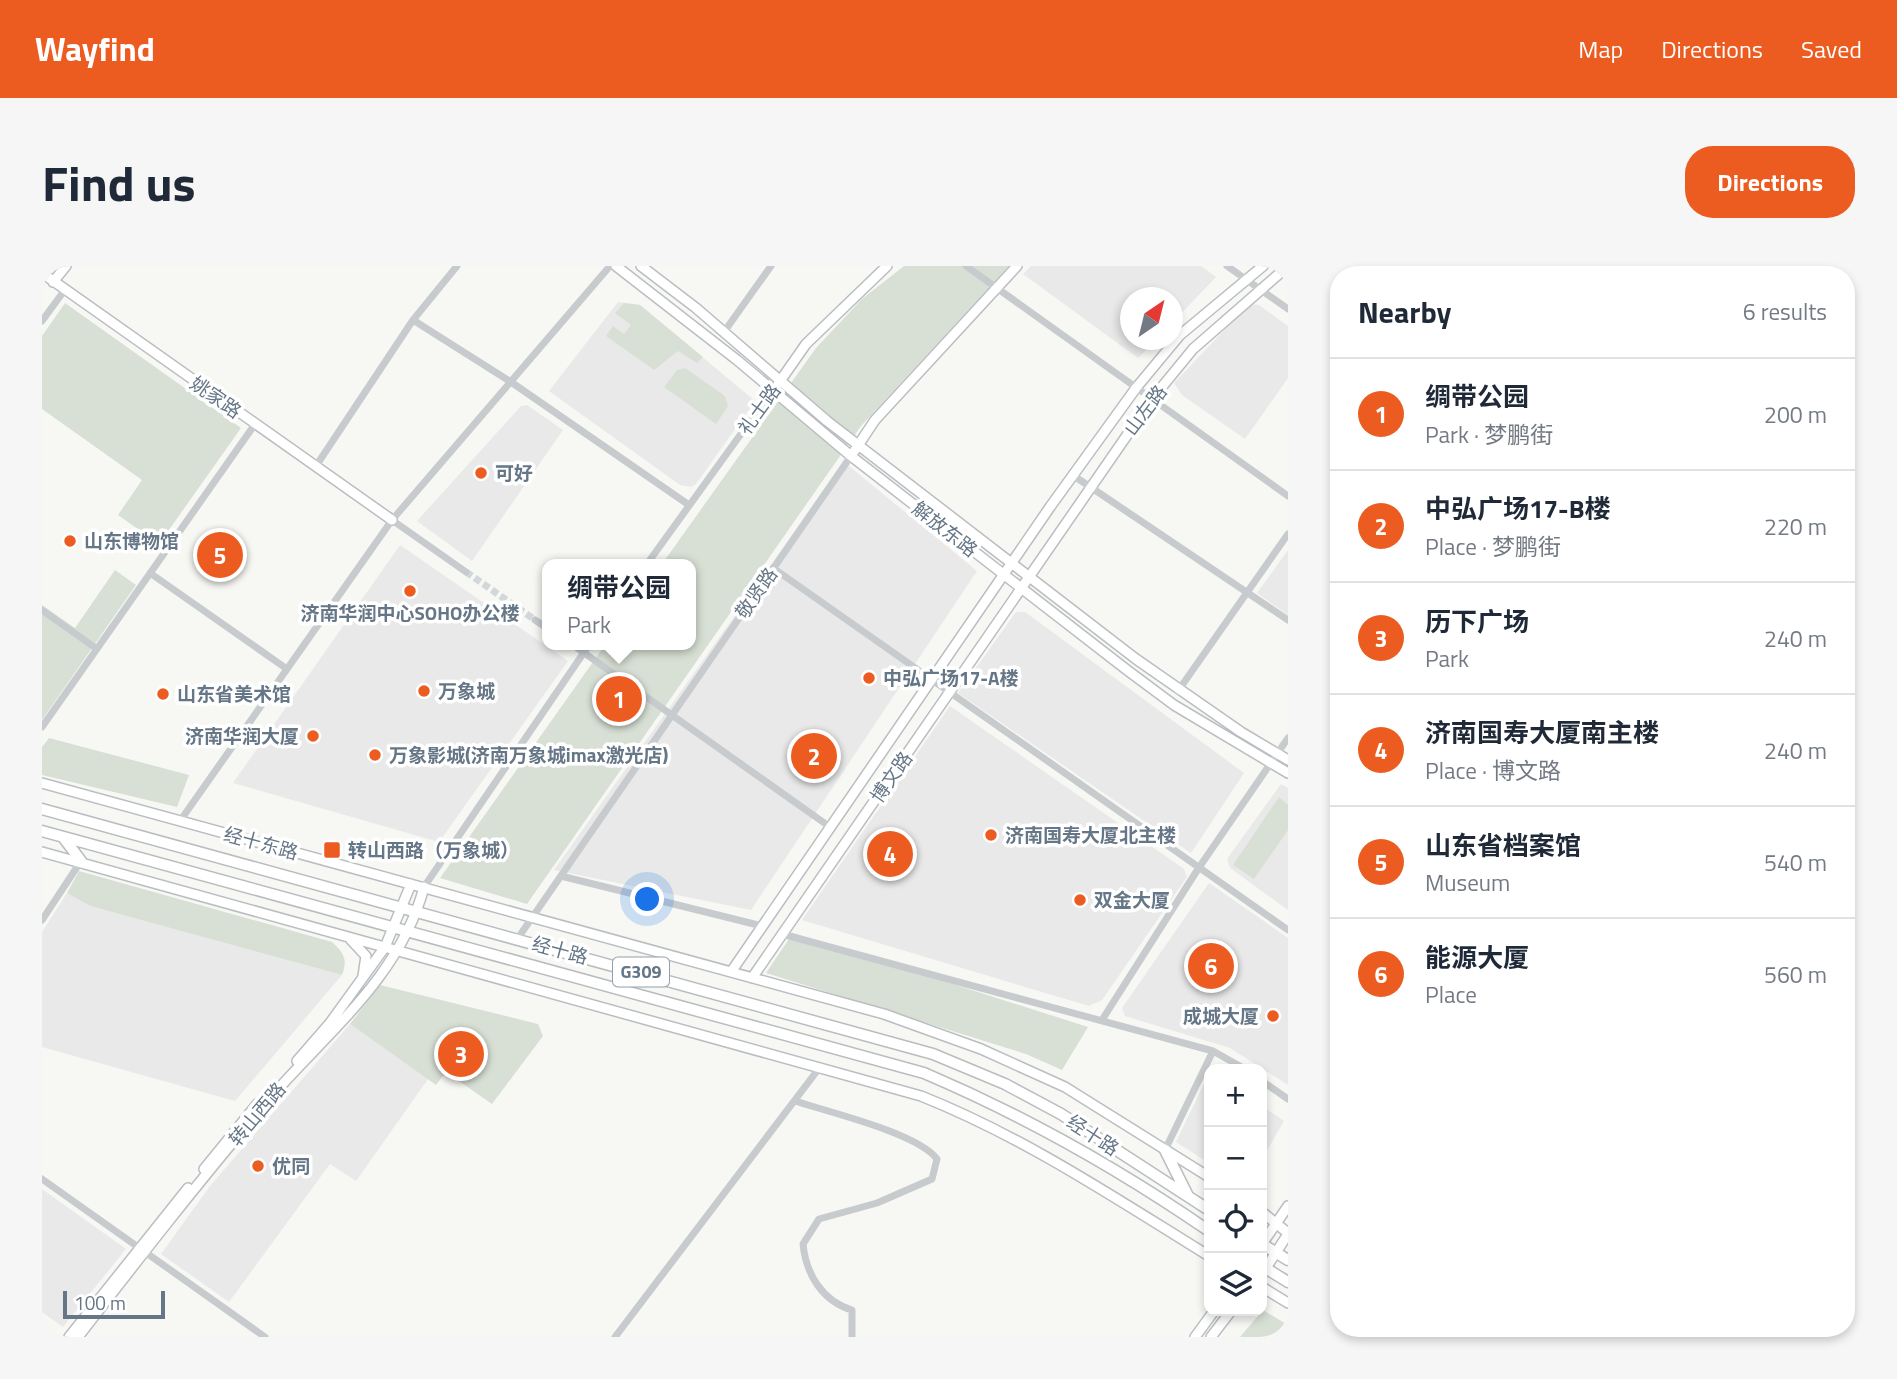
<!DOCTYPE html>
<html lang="en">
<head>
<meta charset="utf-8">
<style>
  body { margin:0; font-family:"Titillium Web","Noto Sans SC",sans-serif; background:#f6f6f7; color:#1f2937 }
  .controls { position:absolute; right:21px; bottom:21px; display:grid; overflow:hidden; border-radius:14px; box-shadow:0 4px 10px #0003 }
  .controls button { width:63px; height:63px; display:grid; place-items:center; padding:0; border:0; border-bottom:2px solid #e0e1e3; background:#fff; color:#1f2937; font:35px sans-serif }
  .compass { position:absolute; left:1078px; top:21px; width:63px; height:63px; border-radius:50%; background:#fff; box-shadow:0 4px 10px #0003; rotate:35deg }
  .scale { position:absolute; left:21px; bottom:18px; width:102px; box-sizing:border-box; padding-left:7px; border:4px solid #657687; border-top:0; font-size:19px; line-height:24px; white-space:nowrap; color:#657687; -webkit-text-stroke:5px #fff; paint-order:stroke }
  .you { position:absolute; left:606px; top:634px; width:24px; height:24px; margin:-18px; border:5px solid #fff; border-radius:50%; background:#1a73e8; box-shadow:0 0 0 10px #1a73e833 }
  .badge { display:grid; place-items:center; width:46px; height:46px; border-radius:50%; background:#ec5c20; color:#fff; font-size:23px; font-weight:700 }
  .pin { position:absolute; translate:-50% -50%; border:4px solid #fff; box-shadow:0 2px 7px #0006 }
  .popup { position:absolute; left:500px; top:293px; width:154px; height:91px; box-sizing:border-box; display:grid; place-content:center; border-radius:14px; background:#fff; filter:drop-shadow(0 2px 5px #0005); font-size:23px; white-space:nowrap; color:#747a83 }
  .popup b { font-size:26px; color:#1f2937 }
  .popup::after { content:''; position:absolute; left:50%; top:100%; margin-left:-14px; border:14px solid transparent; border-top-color:#fff }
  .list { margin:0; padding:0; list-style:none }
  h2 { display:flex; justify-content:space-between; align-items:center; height:91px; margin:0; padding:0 28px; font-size:30px }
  h2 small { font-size:23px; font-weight:400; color:#747a83 }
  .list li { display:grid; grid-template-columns:46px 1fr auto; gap:21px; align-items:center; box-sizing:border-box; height:112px; padding:0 28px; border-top:2px solid #e0e1e3 }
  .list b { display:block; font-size:26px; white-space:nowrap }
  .list p { margin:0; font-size:23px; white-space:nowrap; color:#747a83 }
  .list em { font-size:23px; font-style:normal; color:#747a83 }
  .icon { flex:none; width:38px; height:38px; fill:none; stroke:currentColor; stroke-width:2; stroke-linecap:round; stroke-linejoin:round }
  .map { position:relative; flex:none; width:1246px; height:1071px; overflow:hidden; border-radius:28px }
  header { display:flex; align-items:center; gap:42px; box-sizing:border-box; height:98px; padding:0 35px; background:#ec5c20; color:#fff }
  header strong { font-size:33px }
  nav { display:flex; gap:38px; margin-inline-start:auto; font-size:24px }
  .intro { display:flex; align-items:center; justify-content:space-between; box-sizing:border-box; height:168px; padding:0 42px }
  h1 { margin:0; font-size:49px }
  .button { padding:18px 32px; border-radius:28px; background:#ec5c20; color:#fff; font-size:24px; font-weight:700 }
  main { display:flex; gap:42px; padding:0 42px }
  aside { flex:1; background:#fff; border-radius:28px; box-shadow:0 4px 10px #0003 }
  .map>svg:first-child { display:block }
</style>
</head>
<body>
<header>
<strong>Wayfind</strong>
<nav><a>Map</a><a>Directions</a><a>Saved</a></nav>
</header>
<div class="intro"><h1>Find us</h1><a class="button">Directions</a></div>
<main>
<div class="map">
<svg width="1246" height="1071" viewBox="0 0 1246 1071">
  <rect width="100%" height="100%" fill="#f7f8f4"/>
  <path fill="#e8e9e8" d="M 989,0 L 1159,0 L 1174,11 L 1131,56 L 1130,32 L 1088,32 L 1088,74 L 1114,74 L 1096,92 L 981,8 Z
    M 576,36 L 598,39 L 713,135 L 654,218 L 649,221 L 638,219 L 507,125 Z
    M 1207,38 L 1217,39 L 1246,60 L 1246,112 L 1203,173 L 1140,129 L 1132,117 Z
    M 485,139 L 521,164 L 430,295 L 375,255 L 479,140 Z
    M 802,196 L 935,305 L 709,644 L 512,604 Z
    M 358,279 L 526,395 L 397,576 L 191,517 Z
    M 1246,284 L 1246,349 L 1215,327 Z
    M 974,346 L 983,346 L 1202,507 L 1149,587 L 916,427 Z
    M 908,440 L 1142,603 L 1145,611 L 1060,734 L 1047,740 L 760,654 Z
    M 1239,518 L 1246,522 L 1246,644 L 1188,602 L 1185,593 Z
    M 1167,617 L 1246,672 L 1246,819 L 1188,782 L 1083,750 L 1080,742 Z
    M 25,627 L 48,640 L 300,709 L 193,835 L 0,781 L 0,666 Z
    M 308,758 L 386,813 L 314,915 L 288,898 L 187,1036 L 119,988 L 168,920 Z
    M 1167,807 L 1167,897 L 1134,876 Z
    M 1220,840 L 1242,855 L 1220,893 Z
    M 0,923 L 84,983 L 21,1061 L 0,1046 Z"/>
  <path fill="#d8e0d5" d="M 862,0 L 967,0 L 819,160 L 485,638 L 398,612 L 563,379 L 649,379 L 649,298 L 620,298 L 774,82 L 820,33 Z
    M 23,37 L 199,162 L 117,278 L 76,249 L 100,214 L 0,143 L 0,70 Z
    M 582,37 L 598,39 L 661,91 L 655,97 L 636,85 L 612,104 L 564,70 L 571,60 L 582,68 L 589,59 L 573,47 Z
    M 643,102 L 683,130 L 686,140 L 674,158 L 622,121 L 635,104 Z
    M 73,304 L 94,319 L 0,454 L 0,339 L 33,362 Z
    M 7,472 L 147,509 L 135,541 L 0,509 L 0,481 Z
    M 1237,531 L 1246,539 L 1246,564 L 1212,613 L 1191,599 Z
    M 37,605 L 290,676 C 302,687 306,693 300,709 L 48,640 L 25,627 Z
    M 751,667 L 1046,761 L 1020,804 L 984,788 L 724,707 Z
    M 338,719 L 496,758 L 501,770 L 450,838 L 404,806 L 394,819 L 308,758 Z
    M 1221,1044 L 1246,1059 L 1246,1071 L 1198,1071 Z"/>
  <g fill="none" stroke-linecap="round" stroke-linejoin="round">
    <path stroke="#d2d8d9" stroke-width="7" stroke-dasharray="7 3.5" stroke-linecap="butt" d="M 424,306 L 493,354"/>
    <g stroke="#babec2" stroke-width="12">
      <path id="major" d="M 574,0 L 695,94 L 809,190 L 1085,404 L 1132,439 L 1246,507
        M 599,0 L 654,42 L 785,155 L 1094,393 L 1199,466 L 1246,494
        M 0,7 L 350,254
        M 11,16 L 24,0
        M 736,118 L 764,78 L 845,0
        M 809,190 L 833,154 L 975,0
        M 0,517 L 842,748 L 939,783 L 1023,821 L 1167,911
        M 0,586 L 879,830 C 982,871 1073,932 1167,990
        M 309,674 L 324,690 L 321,710
        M 689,706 L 1008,241 L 1094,122 L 1138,69 L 1221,0
        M 710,712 L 1110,133 L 1151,83 L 1246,0
        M 255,795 L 288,757 L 343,681 L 369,618
        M 162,903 L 215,838
        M 1220,946 L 1246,967
        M 1220,978 L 1246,940
        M 1220,1008 L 1246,968
        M 1220,1021 L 1246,1037
        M 27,1071 L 146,922
        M 36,1071 C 95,995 154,919 216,846 C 276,773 357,716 382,621
        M 1153,1071 L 1172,1045
        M 1169,1071 L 1189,1045"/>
    </g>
    <g stroke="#b9bdc0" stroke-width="13">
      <path id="highway" d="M 0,543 L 891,788 L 963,818 L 1019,848 L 1167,944
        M 0,565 L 882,807 C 983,850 1077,903 1167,965
        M 21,571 L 39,595
        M 1123,884 L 1146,930
        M 1220,978 L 1246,994
        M 1220,1000 L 1246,1016"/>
    </g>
    <path stroke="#c7cbce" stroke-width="7" d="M 924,0 L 1246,230
      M 1185,0 L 1246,43
      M 371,54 L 469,116 L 647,239
      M 0,55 L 22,25
      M 682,66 L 729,0
      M 274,200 L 371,54 L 415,0
      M 1032,210 L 1246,354
      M 350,254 L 424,306
      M 605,298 L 730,125
      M 731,302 L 1246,664
      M 108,307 L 245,403
      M 0,344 L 55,383
      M 493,354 L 505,362
      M 531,379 L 788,561
      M 1136,425 L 1246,268
      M 0,461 L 213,158
      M 138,555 L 350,254 L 568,0
      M 519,610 L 720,660
      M 382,621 L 547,379
      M 0,654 L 39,595
      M 740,668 L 1171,785 L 1203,803
      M 476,672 L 809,190
      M 1060,754 L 1156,603 L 1246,472
      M 1220,815 L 1246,833
      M 753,835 C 786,846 876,867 895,893 L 890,913 L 835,937 L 777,953 L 761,978 C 764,1008 780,1035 810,1044 L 810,1071
      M 1123,884 L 1171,785
      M 0,913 L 223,1071
      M 573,1071 L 778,801"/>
    <use href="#major" stroke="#fff" stroke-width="9"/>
    <use href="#highway" stroke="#fff" stroke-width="10"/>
  </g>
  <g fill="#ec5c20" stroke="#fff" stroke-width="2.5">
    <circle cx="439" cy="207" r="7"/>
    <circle cx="28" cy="275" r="7"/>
    <circle cx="368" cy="325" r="7"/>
    <circle cx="827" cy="412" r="7"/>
    <circle cx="382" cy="425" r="7"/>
    <circle cx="121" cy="428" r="7"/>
    <circle cx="271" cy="470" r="7"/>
    <circle cx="333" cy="489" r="7"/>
    <circle cx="949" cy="569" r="7"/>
    <rect x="281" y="575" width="18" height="18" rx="3.5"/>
    <circle cx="1038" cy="634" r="7"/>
    <circle cx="1231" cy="750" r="7"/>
    <circle cx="216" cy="900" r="7"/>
  </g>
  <g text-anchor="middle" stroke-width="7" stroke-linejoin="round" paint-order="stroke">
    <rect fill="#fff" stroke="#939fab" stroke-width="2" x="571" y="691.5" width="56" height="29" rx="5"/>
    <g font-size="18" font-weight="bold" fill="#657687">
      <text x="599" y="712">G309</text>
    </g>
    <g font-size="19" fill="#657687" stroke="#fff">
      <text transform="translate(174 131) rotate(35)" y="7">姚家路</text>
      <text transform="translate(717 143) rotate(-54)" y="7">礼士路</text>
      <text transform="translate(1103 144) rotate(-53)" y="7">山左路</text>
      <text transform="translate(903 263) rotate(38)" y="7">解放东路</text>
      <text transform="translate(714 327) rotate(-55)" y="7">敬贤路</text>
      <text transform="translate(849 511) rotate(-55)" y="7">博文路</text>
      <text transform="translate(219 577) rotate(15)" y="7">经十东路</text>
      <text transform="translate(518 684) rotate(15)" y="7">经十路</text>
      <text transform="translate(215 848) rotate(-50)" y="7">转山西路</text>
      <text transform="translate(1051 869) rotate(33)" y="7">经十路</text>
    </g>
    <g font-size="19" font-weight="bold" fill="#657687" stroke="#fff" text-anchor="start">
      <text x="453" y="214">可好</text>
      <text x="42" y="282">山东博物馆</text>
      <text x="368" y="354" text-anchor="middle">济南华润中心SOHO办公楼</text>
      <text x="841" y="419">中弘广场17-A楼</text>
      <text x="396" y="432">万象城</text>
      <text x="135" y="435">山东省美术馆</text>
      <text x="257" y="477" text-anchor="end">济南华润大厦</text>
      <text x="347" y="496">万象影城(济南万象城imax激光店)</text>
      <text x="963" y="576">济南国寿大厦北主楼</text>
      <text x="306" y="591">转山西路（万象城）</text>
      <text x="1052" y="641">双金大厦</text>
      <text x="1217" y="757" text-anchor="end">成城大厦</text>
      <text x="230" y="907">优同</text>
    </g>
  </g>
</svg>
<div class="controls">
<button>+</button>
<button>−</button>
<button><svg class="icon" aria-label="locate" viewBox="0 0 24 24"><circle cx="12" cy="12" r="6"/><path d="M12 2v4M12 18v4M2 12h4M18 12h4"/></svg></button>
<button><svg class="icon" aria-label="layers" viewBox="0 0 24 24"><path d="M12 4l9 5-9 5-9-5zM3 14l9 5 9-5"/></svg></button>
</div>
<svg class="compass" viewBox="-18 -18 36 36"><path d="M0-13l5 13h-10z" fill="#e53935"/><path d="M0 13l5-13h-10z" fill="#747a83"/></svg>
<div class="scale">100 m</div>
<div class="you"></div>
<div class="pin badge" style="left:577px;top:433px">1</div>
<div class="popup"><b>绸带公园</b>Park</div>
<div class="pin badge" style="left:772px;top:490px">2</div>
<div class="pin badge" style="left:419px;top:788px">3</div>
<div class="pin badge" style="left:848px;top:588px">4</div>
<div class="pin badge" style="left:178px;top:289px">5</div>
<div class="pin badge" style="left:1169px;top:700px">6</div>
</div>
<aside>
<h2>Nearby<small>6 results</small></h2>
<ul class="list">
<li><span class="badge">1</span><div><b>绸带公园</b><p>Park · 梦鹏街</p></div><em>200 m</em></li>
<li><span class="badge">2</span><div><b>中弘广场17-B楼</b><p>Place · 梦鹏街</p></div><em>220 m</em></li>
<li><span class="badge">3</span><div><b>历下广场</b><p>Park</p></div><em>240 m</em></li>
<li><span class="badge">4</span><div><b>济南国寿大厦南主楼</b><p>Place · 博文路</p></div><em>240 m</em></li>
<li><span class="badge">5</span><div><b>山东省档案馆</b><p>Museum</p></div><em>540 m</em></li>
<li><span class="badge">6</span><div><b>能源大厦</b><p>Place</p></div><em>560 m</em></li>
</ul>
</aside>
</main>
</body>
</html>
